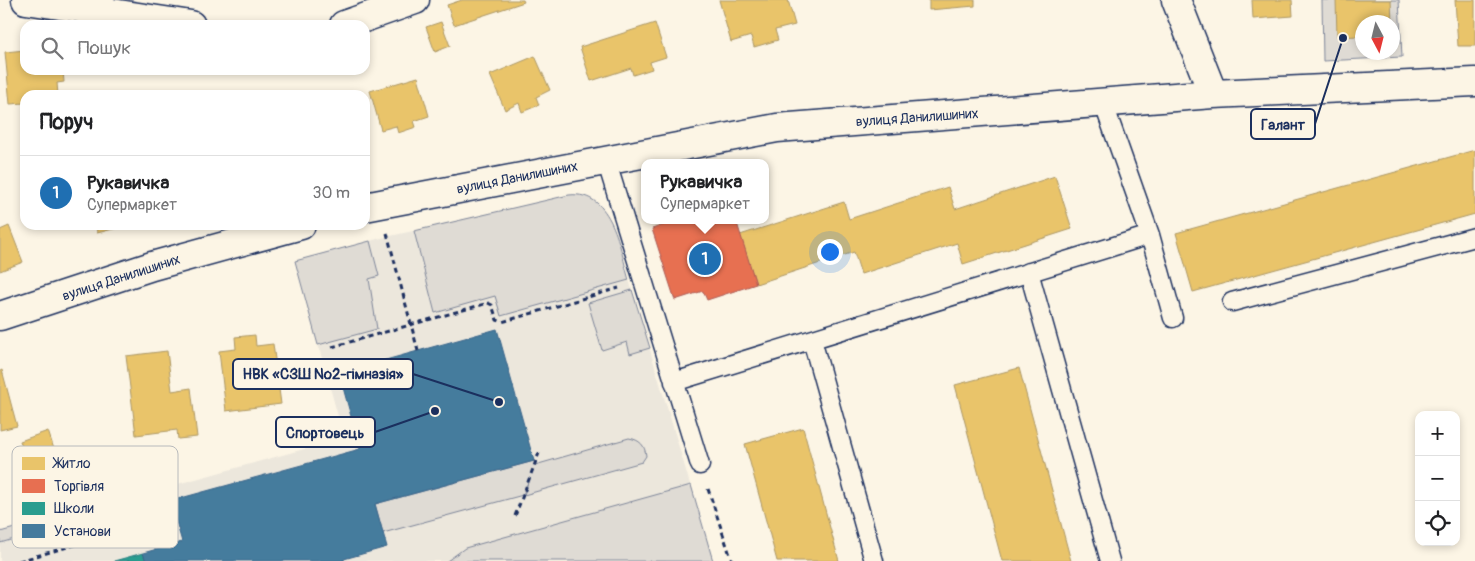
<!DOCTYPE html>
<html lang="uk">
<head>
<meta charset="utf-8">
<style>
  body { margin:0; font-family:Pangolin,sans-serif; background:#f6f6f6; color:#202124 }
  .controls { position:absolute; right:15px; bottom:15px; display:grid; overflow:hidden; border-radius:10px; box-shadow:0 2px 8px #0003 }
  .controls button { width:45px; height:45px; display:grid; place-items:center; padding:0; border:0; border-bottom:1px solid #e0e0e0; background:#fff; color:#202124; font:25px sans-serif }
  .compass { position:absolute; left:1355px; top:15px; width:45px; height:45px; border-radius:50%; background:#fff; box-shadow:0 2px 8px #0003; rotate:173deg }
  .you { position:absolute; left:829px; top:251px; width:18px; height:18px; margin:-12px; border:4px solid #fff; border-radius:50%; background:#1a73e8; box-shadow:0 0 0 8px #1a73e833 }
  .badge { display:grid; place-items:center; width:32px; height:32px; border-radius:50%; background:#1f6fb2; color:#fff; font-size:16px; font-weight:700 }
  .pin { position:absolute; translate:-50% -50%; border:2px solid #fff; box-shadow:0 1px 5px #0006 }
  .popup { position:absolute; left:641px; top:159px; width:128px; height:65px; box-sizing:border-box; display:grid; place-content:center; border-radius:10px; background:#fff; filter:drop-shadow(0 1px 4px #0005); font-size:16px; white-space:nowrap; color:#757577 }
  .popup b { font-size:19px; color:#202124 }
  .popup::after { content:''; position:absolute; left:50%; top:100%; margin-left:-10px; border:10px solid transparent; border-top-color:#fff }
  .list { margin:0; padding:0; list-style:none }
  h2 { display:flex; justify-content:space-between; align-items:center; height:65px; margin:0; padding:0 20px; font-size:21px }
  h2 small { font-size:16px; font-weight:400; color:#757577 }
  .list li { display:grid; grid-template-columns:32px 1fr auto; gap:15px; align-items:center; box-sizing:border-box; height:75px; padding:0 20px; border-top:1px solid #e0e0e0 }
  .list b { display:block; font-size:19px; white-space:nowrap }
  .list p { margin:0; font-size:16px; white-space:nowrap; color:#757577 }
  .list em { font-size:16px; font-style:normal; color:#757577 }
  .icon { flex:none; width:28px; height:28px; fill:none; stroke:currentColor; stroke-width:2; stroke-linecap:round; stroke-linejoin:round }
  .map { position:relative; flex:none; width:1475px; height:561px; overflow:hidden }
  .search { position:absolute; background:#fff; box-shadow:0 2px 8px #0003; left:20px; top:20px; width:350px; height:55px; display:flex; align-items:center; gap:12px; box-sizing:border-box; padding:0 18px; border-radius:15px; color:#757577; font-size:19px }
  .panel { position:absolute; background:#fff; box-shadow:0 2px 8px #0003; left:20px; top:90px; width:350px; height:140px; border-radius:15px }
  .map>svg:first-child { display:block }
</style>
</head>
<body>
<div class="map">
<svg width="1475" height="561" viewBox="0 0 1475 561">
  <rect width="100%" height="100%" fill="#fcf5e5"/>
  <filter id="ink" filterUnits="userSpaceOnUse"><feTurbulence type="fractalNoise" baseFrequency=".02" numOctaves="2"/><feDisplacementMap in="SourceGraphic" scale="10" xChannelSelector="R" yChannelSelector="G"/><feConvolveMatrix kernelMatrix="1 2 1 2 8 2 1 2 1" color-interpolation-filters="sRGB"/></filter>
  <g filter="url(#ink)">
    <path fill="#ece7dc" d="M 574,195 L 587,198 L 596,202 L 606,213 L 612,223 L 713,561 L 0,561 L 0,533 L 344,438 L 295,261 L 377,239 Z"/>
    <path fill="#dfdbd4" stroke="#7d8599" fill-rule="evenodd" d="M 1322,0 L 1399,0 L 1402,57 L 1323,61 ZM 1362,22 L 1392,22 L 1392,52 L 1362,52 Z
      M 569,195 C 613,190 620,250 629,280 L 501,316 L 495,296 L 435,313 L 414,231 Z
      M 370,241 L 379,276 L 369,279 L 377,329 L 318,345 L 295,261 Z
      M 632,290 L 650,348 L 630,354 L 627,342 L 602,350 L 588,303 Z
      M 629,438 C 640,440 645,445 646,456 L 642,462 L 524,495 L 528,482 L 523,495 L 383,533 L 375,504 L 534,461 L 535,465 Z
      M 691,485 L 713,561 L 447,561 L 465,548 Z
      M 166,487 L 169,495 L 0,543 L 0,532 Z"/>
    <path fill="#e9c46a" stroke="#ab9766" d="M 462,0 L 523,0 L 524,2 L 454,25 L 447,5 Z
      M 719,0 L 788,0 L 795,25 L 775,30 L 778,40 L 754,47 L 751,36 L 731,42 Z
      M 929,0 L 975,0 L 975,6 L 929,10 Z
      M 1252,0 L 1292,0 L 1293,16 L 1253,19 Z
      M 1336,0 L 1391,0 L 1392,22 L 1362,22 L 1362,41 L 1358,41 L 1358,36 L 1337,37 Z
      M 1455,0 L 1475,0 L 1475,46 L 1458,46 Z
      M 441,22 L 450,46 L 435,52 L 426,27 Z
      M 655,23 L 666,57 L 650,62 L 652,69 L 633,75 L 631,68 L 591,81 L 580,47 Z
      M 25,50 L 25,70 L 63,70 L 64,82 L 57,83 L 58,95 L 25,95 L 25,103 L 10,104 L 5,52 Z
      M 535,56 L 550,90 L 536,97 L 539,105 L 522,112 L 519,103 L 505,110 L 490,75 Z
      M 418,77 L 429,116 L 414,121 L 416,127 L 398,133 L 396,126 L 381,130 L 370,91 Z
      M 1475,150 L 1475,214 L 1193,292 L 1176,233 Z
      M 1055,176 L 1072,229 L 963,264 L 957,243 L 861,274 L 854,252 L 756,284 L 740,235 L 844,202 L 849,219 L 948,187 L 955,209 Z
      M 96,225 L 129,225 L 97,233 Z
      M 9,226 L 23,262 L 0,271 L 0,230 Z
      M 255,335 L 256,346 L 273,344 L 281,404 L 226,411 L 219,351 L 236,349 L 235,337 Z
      M 167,351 L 172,391 L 191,388 L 197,437 L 178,439 L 177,430 L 136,435 L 126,356 Z
      M 1019,368 L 1071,561 L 1002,561 L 955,385 Z
      M 2,370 L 17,426 L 0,430 L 0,371 Z
      M 803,428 L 839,561 L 777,561 L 745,444 Z
      M 48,431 L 60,467 L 32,476 L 20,441 Z"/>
    <path fill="#e76f51" stroke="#aa5c55" d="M 678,220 L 736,220 L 756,284 L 707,300 L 703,291 L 675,300 L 652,229 Z"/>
    <path fill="#2a9d8f" stroke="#267c80" d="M 143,553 L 146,561 L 114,561 Z"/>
    <path fill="#457b9d" stroke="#38648a" d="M 497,329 L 534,461 L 375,504 L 387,547 L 344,559 L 344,561 L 146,561 L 143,553 L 182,542 L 170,501 L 360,449 L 339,373 Z"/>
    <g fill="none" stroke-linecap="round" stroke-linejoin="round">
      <g stroke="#1b2f5e" stroke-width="21">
        <path id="lane" d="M 1103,102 L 1150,235 L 1173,318
          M 606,160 L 700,465
          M 1029,272 L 1110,561
          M 1232,302 L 1475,237
          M 812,340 L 874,561
          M 674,382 L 1150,235"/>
      </g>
      <g stroke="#1b2f5e" stroke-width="31">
        <path id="street" d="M 26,0 L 191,25
          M 1176,0 L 1213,94
          M 344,25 L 415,0
          M 365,207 L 777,128 L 1213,94 L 1475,82
          M 0,316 L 152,266 L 301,225"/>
      </g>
      <path stroke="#1b2f5e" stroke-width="3" stroke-dasharray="5 4" stroke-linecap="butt" d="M 387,233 L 418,351
        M 332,347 L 488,303 L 492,305 L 497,320 L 502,322 L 619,288
        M 708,489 L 732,561
        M 515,516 L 539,453
        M 19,561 L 151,523 L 154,523 L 158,528 L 163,546"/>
      <use href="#lane" stroke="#fcf5e5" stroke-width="18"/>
      <use href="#street" stroke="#fcf5e5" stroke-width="28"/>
    </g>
  </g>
  <g text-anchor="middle" stroke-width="5" stroke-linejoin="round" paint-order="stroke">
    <g font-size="14" fill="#1b2f5e" stroke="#fcf5e5">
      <text transform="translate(917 117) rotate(-4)" y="5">вулиця Данилишиних</text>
      <text transform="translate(517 177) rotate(-11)" y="5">вулиця Данилишиних</text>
      <text transform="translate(121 277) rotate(-18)" y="5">вулиця Данилишиних</text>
    </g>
  </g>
  <rect x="12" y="446" width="166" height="102" rx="8" fill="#fcf5e5" stroke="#b8babc" stroke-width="1"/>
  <rect x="22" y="457" width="23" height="13" fill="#e9c46a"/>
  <rect x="22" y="479" width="23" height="14" fill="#e76f51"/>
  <rect x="22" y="502" width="23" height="13" fill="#2a9d8f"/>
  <rect x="22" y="524" width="23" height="14" fill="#457b9d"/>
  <g font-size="14" fill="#1b2f5e">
    <text x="54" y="468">Житло</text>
    <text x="54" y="491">Торгівля</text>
    <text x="54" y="513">Школи</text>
    <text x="54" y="536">Установи</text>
  </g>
  <path fill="none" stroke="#1b2f5e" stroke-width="2" d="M1343 38L1315 124M499 402L413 374M435 411L375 432"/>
  <g fill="#1b2f5e" stroke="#fcf5e5" stroke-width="2">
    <circle cx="1343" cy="38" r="5"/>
    <circle cx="499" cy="402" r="5"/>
    <circle cx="435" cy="411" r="5"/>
  </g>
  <g fill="#fcf5e5" stroke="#1b2f5e" stroke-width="2">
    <rect x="1251" y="109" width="64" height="30" rx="5"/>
    <rect x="233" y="359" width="180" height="30" rx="5"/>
    <rect x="276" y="417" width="99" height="30" rx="5"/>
  </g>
  <g font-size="15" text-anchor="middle" font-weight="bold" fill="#1b2f5e">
    <text x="1283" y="130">Галант</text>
    <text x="323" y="379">НВК «СЗШ №2-гімназія»</text>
    <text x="325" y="438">Спортовець</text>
  </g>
</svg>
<div class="controls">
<button>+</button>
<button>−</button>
<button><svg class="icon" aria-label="locate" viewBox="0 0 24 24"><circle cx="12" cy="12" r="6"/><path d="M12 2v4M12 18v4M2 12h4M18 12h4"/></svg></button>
</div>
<svg class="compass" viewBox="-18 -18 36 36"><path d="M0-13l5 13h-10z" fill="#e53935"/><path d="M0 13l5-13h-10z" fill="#757577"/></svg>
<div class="you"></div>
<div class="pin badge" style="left:705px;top:259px">1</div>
<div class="popup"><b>Рукавичка</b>Супермаркет</div>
<div class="search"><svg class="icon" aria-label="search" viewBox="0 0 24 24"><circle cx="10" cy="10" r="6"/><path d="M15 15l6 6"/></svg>Пошук</div>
<section class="panel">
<h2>Поруч<small></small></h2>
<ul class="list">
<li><span class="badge">1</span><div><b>Рукавичка</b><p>Супермаркет</p></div><em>30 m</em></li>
</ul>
</section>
</div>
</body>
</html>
